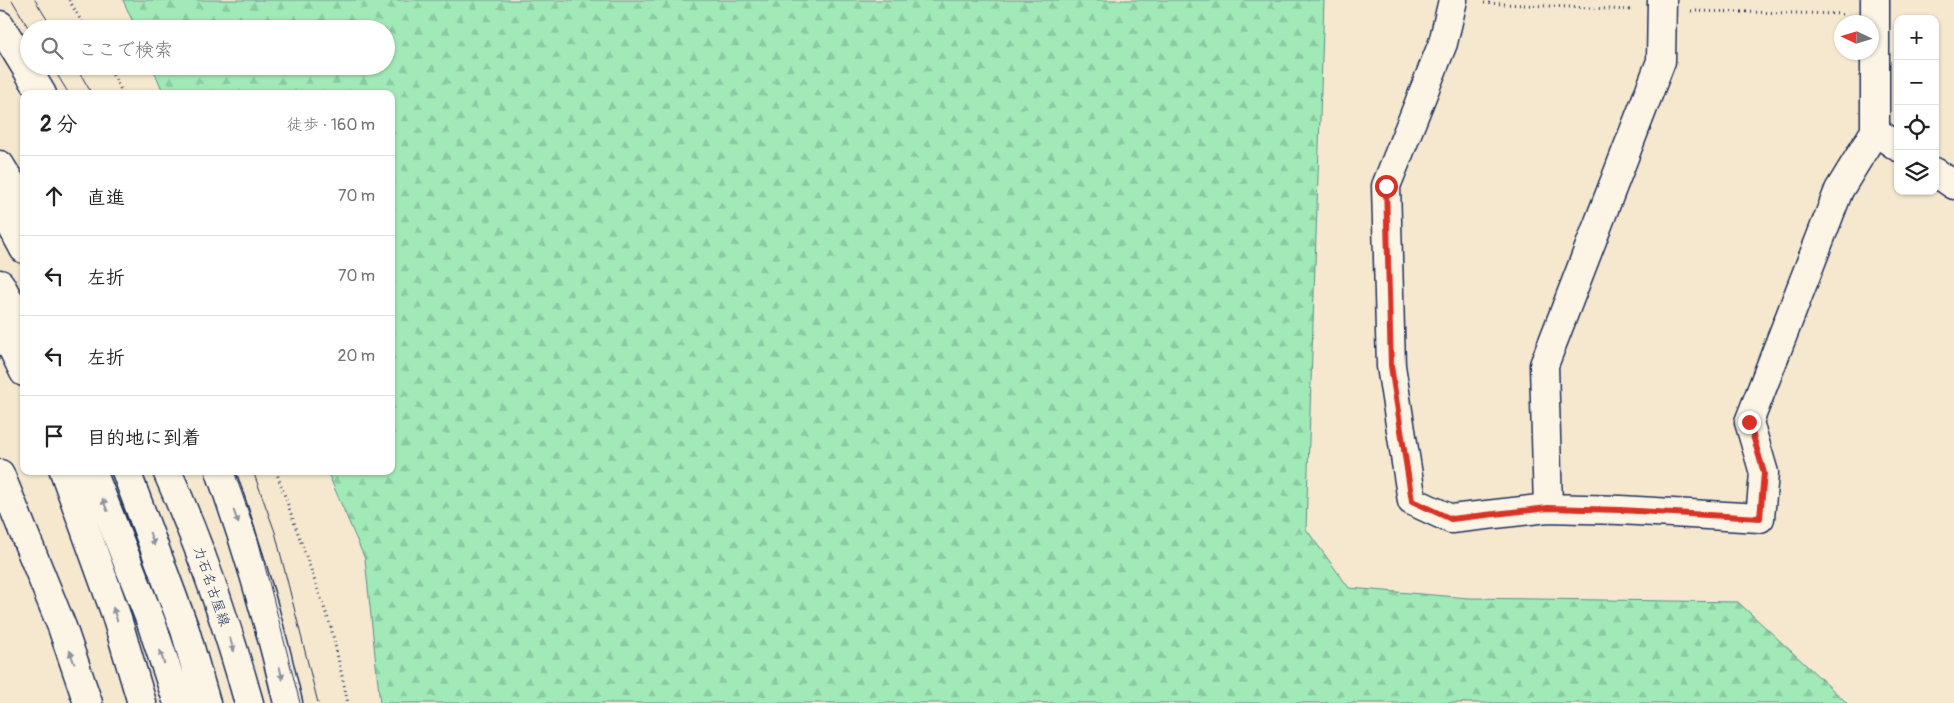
<!DOCTYPE html>
<html lang="ja">
<head>
<meta charset="utf-8">
<style>
  body { margin:0; font-family:Pangolin,"Klee One",sans-serif; background:#f2f2f2; color:#222 }
  .controls { position:absolute; right:15px; top:15px; display:grid; overflow:hidden; border-radius:10px; box-shadow:0 1px 4px #0004 }
  .controls button { width:45px; height:45px; display:grid; place-items:center; padding:0; border:0; border-bottom:1px solid #e0e0e0; background:#fff; color:#222; font:25px sans-serif }
  .compass { position:absolute; left:1834px; top:15px; width:45px; height:45px; border-radius:50%; background:#fff; box-shadow:0 1px 4px #0004; rotate:274deg }
  .stop { position:absolute; width:15px; height:15px; margin:-11px; border:4px solid #d93025; border-radius:50%; background:#fff }
  .stop.end { background:#d93025; border-color:#fff; box-shadow:0 1px 5px #0008 }
  .list { margin:0; padding:0; list-style:none }
  h2 { display:flex; justify-content:space-between; align-items:center; height:65px; margin:0; padding:0 20px; font-size:21px }
  h2 small { font-size:16px; font-weight:400; color:#767676 }
  .list li { display:grid; grid-template-columns:32px 1fr auto; gap:15px; align-items:center; box-sizing:border-box; height:80px; padding:0 20px; border-top:1px solid #e0e0e0 }
  .list b { display:block; font-size:19px; white-space:nowrap }
  .list em { font-size:16px; font-style:normal; color:#767676 }
  .icon { flex:none; width:28px; height:28px; fill:none; stroke:currentColor; stroke-width:2; stroke-linecap:round; stroke-linejoin:round }
  .map { position:relative; flex:none; width:1954px; height:703px; overflow:hidden }
  .search { position:absolute; background:#fff; box-shadow:0 1px 4px #0004; left:20px; top:20px; width:375px; height:55px; display:flex; align-items:center; gap:12px; box-sizing:border-box; padding:0 18px; border-radius:28px; color:#767676; font-size:19px }
  .panel { position:absolute; background:#fff; box-shadow:0 1px 4px #0004; left:20px; top:90px; width:375px; height:385px; border-radius:10px }
  .map>svg:first-child { display:block }
</style>
</head>
<body>
<div class="map">
<svg width="1954" height="703" viewBox="0 0 1954 703">
  <defs>
    <pattern id="forest-firs" width="22" height="20" patternUnits="userSpaceOnUse" patternTransform="scale(1.25)"><rect width="22" height="20" fill="#a1eab8"/><path d="M5 1l3.5 6h-7zM16 11l3.5 6h-7z" fill="#8ac9a1"/></pattern>
  </defs>
  <rect width="100%" height="100%" fill="#f6e8cf"/>
  <filter id="ink" filterUnits="userSpaceOnUse"><feTurbulence type="fractalNoise" baseFrequency=".02" numOctaves="2"/><feDisplacementMap in="SourceGraphic" scale="10" xChannelSelector="R" yChannelSelector="G"/><feConvolveMatrix kernelMatrix="1 2 1 2 8 2 1 2 1" color-interpolation-filters="sRGB"/></filter>
  <g filter="url(#ink)">
    <path fill="url(#forest-firs)" stroke="#5e8c8b" d="M 123,0 L 1324,0 L 1306,529 L 1349,588 L 1469,598 L 1738,602 L 1847,703 L 380,703 L 365,559 L 327,471 L 391,471 L 391,94 L 164,94 L 152,66 L 386,66 L 386,29 L 136,29 Z"/>
    <g fill="none" stroke-linecap="round" stroke-linejoin="round">
      <g stroke="#1b2f5e" stroke-width="31">
        <path id="minor" d="M 1453,0 L 1443,43 L 1386,186 L 1391,366 L 1412,501 L 1451,519 L 1548,508 L 1620,510 L 1760,518 L 1764,473 L 1749,422 L 1839,190 L 1875,131 L 1875,0
          M 1875,131 L 1898,147
          M 1935,172 L 1954,185
          M 1548,508 L 1544,365 L 1661,61 L 1662,0"/>
      </g>
      <g stroke="#1b2f5e" stroke-width="31">
        <path id="primary" d="M 0,25 L 42,94
          M 0,165 L 24,204
          M 0,323 L 24,372
          M 64,471 L 115,612 L 142,703
          M 167,471 C 200,546 227,624 249,703
          M 220,471 C 247,547 270,624 288,703
          M 0,474 L 62,627 L 88,703"/>
      </g>
      <g stroke="#1b2f5e" stroke-width="31">
        <path id="motorway" d="M 0,204 L 24,249
          M 0,284 L 24,328
          M 92,471 L 151,622 L 178,703
          M 126,471 L 185,630 L 206,703"/>
      </g>
      <path stroke="#1b2f5e" stroke-width="3" stroke-dasharray="1 4" stroke-linecap="butt" d="M 69,0 L 86,29
        M 1484,3 L 1632,10
        M 1691,11 L 1845,14
        M 108,66 L 123,94
        M 276,471 L 331,627 L 348,703"/>
      <use href="#minor" stroke="#fcf5e5" stroke-width="28"/>
      <use href="#primary" stroke="#fcf5e5" stroke-width="28"/>
      <use href="#motorway" stroke="#fcf5e5" stroke-width="28"/>
      <path stroke="#1b2f5e" stroke-width="1" d="M 12,0 L 29,29
        M 35,0 L 53,29
        M 52,66 L 69,94
        M 76,66 L 92,94
        M 234,471 L 258,539 L 300,703
        M 253,471 L 275,532 L 318,703"/>
    </g>
    <defs><path id="oneway-solid" d="M-6-.8H1V-3.2L6.5 0L1 3.2V.8H-6Z" transform="scale(1.25)"/></defs>
    <g fill="#8c92a2">
      <use href="#oneway-solid" transform="translate(105 505) rotate(-112)"/>
      <use href="#oneway-solid" transform="translate(236 517) rotate(70)"/>
      <use href="#oneway-solid" transform="translate(152 539) rotate(70)"/>
      <use href="#oneway-solid" transform="translate(115 614) rotate(-108)"/>
      <use href="#oneway-solid" transform="translate(232 645) rotate(73)"/>
      <use href="#oneway-solid" transform="translate(72 657) rotate(-109)"/>
      <use href="#oneway-solid" transform="translate(162 657) rotate(-108)"/>
      <use href="#oneway-solid" transform="translate(281 673) rotate(77)"/>
    </g>
  </g>
  <g fill="none" stroke-linecap="round" stroke-linejoin="round" filter="url(#ink)">
    <path stroke="#d93025" stroke-width="6" d="M 1386,186 L 1391,366 L 1412,501 L 1451,519 L 1548,508 L 1620,510 L 1760,518 L 1764,473 L 1749,422"/>
  </g>
  <g text-anchor="middle" stroke-width="5" stroke-linejoin="round" paint-order="stroke">
    <g font-size="14" fill="#1b2f5e" stroke="#fcf5e5">
      <text transform="translate(212 586) rotate(71)" y="5">力石名古屋線</text>
    </g>
  </g>
</svg>
<div class="controls">
<button>+</button>
<button>−</button>
<button><svg class="icon" aria-label="locate" viewBox="0 0 24 24"><circle cx="12" cy="12" r="6"/><path d="M12 2v4M12 18v4M2 12h4M18 12h4"/></svg></button>
<button><svg class="icon" aria-label="layers" viewBox="0 0 24 24"><path d="M12 4l9 5-9 5-9-5zM3 14l9 5 9-5"/></svg></button>
</div>
<svg class="compass" viewBox="-18 -18 36 36"><path d="M0-13l5 13h-10z" fill="#e53935"/><path d="M0 13l5-13h-10z" fill="#767676"/></svg>
<div class="stop" style="left:1386px;top:186px"></div>
<div class="stop end" style="left:1749px;top:422px"></div>
<div class="search"><svg class="icon" aria-label="search" viewBox="0 0 24 24"><circle cx="10" cy="10" r="6"/><path d="M15 15l6 6"/></svg>ここで検索</div>
<section class="panel">
<h2>2 分<small>徒歩 · 160 m</small></h2>
<ul class="list">
<li><svg class="icon" aria-label="ahead" viewBox="0 0 24 24"><path d="M12 20V5M6 11l6-6 6 6"/></svg><div><b>直進</b></div><em>70 m</em></li>
<li><svg class="icon" aria-label="left" viewBox="0 0 24 24"><path d="M17 20v-9H6M10 6l-5 5 5 5"/></svg><div><b>左折</b></div><em>70 m</em></li>
<li><svg class="icon" aria-label="left" viewBox="0 0 24 24"><path d="M17 20v-9H6M10 6l-5 5 5 5"/></svg><div><b>左折</b></div><em>20 m</em></li>
<li><svg class="icon" aria-label="arrive" viewBox="0 0 24 24"><path d="M6 21V4h12l-3 4 3 4H6"/></svg><div><b>目的地に到着</b></div></li>
</ul>
</section>
</div>
</body>
</html>
